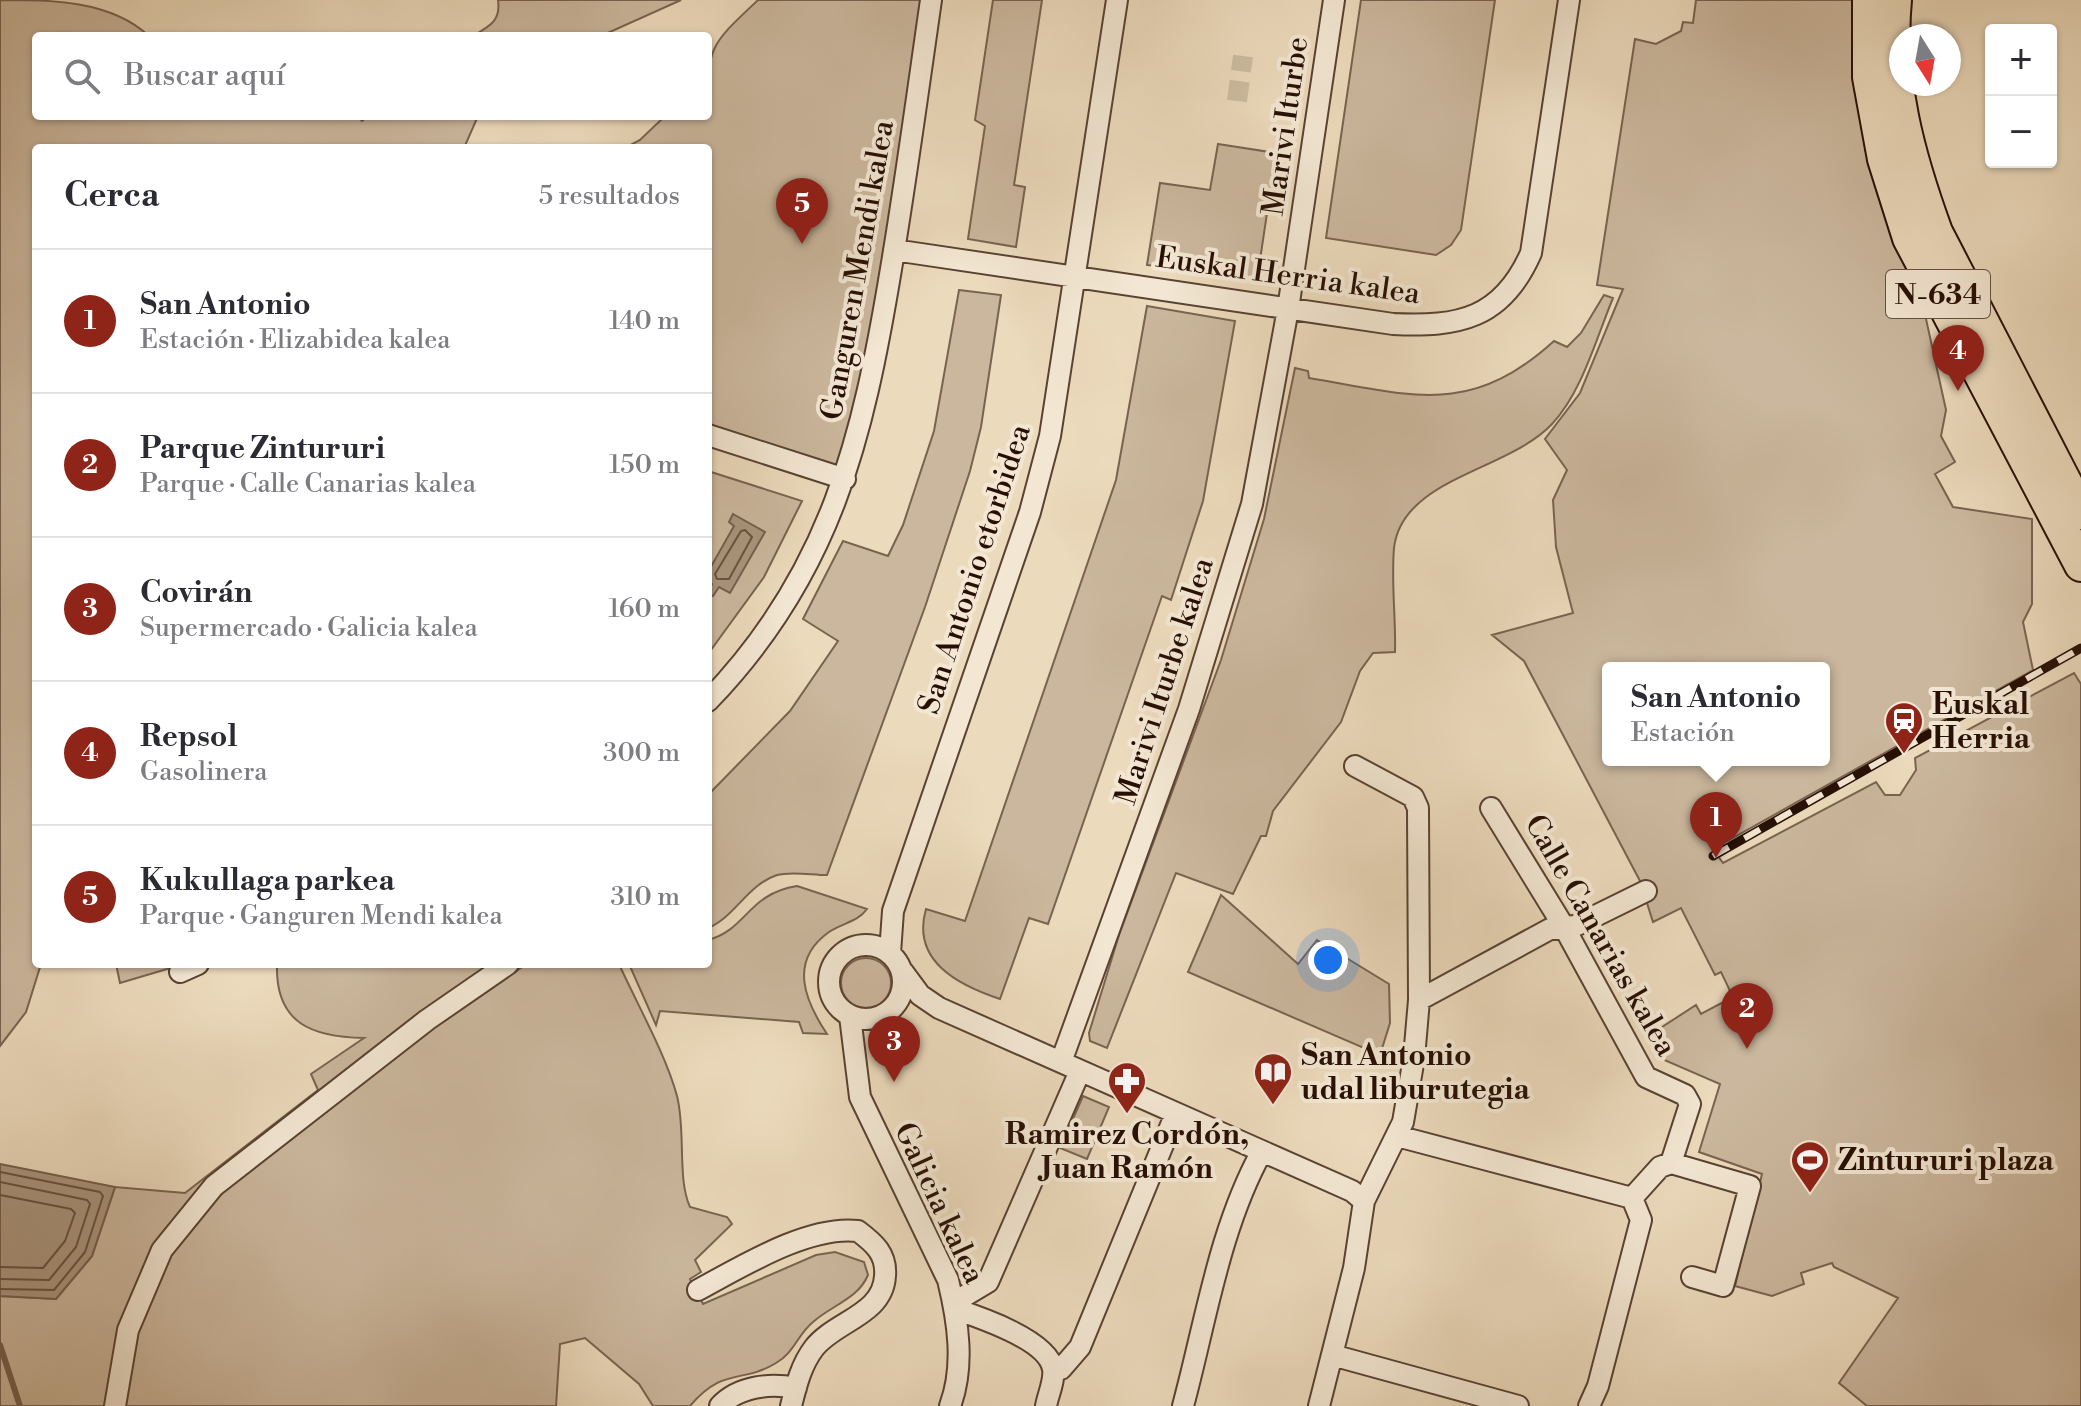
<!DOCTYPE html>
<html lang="es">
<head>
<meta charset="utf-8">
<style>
  body { margin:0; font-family:"Libre Bodoni",serif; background:#f7f7f7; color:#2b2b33 }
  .controls { position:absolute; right:24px; top:24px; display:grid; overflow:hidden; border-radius:8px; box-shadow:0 2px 6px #0004 }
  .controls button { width:72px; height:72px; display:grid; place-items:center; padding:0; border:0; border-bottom:2px solid #e1e1e2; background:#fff; color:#2b2b33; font:40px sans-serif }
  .compass { position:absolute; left:1889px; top:24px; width:72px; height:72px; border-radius:50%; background:#fff; box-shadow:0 2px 6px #0004; rotate:169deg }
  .you { position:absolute; left:1328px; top:960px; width:28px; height:28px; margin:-20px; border:6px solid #fff; border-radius:50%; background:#1a73e8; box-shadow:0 0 0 12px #1a73e833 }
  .badge { display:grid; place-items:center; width:52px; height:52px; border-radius:50%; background:#8f2418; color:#fff; font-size:26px; font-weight:700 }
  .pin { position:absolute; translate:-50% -66px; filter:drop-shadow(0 2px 4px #0008) }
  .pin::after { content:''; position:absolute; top:42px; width:28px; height:24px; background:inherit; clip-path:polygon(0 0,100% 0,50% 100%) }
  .popup { position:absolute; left:1602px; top:662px; width:228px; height:104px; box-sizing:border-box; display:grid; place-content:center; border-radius:8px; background:#fff; filter:drop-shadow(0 2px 6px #0005); font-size:26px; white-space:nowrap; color:#7c7c81 }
  .popup b { font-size:30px; color:#2b2b33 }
  .popup::after { content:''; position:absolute; left:50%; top:100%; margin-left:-16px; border:16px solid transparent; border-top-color:#fff }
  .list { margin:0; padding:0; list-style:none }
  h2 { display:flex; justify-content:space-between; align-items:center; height:104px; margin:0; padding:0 32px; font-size:34px }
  h2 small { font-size:26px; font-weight:400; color:#7c7c81 }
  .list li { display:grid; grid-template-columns:52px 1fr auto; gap:24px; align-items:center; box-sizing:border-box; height:144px; padding:0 32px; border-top:2px solid #e1e1e2 }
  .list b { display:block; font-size:30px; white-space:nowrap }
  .list p { margin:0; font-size:26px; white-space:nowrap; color:#7c7c81 }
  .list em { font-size:26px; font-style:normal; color:#7c7c81 }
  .icon { flex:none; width:44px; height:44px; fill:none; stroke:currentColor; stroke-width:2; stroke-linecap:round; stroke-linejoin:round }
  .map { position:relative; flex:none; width:2081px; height:1406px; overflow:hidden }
  .search { position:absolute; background:#fff; box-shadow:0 2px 6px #0004; left:32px; top:32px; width:680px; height:88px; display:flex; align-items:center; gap:20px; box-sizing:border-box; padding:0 28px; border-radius:8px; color:#7c7c81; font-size:30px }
  .panel { position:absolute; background:#fff; box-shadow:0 2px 6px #0004; left:32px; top:144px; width:680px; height:824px; border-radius:8px }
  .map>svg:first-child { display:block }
</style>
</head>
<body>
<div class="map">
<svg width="2081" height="1406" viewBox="0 0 2081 1406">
  <rect width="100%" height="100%" fill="#ecdabc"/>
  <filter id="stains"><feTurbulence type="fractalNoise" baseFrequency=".0025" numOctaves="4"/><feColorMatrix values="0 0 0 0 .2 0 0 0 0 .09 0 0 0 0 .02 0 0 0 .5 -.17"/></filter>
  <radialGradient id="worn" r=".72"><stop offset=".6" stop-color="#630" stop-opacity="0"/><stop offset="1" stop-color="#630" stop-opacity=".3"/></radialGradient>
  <path fill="#cbb79d" stroke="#796350" stroke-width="2" fill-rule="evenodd" d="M 0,0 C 51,0 110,0 149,36 L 36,36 L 36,116 L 358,116 L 362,121 L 368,116 L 478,116 L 464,148 L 36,148 L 36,964 L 41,964 L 26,1012 L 0,1046 Z
    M 498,0 L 681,0 L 601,36 L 473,36 C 490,26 501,21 498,0 Z
    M 758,0 L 931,0 L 845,479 L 708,435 L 708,148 L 625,148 L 640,140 L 665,116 L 708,116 C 708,46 707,48 758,0 Z
    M 993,0 L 1042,0 L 1014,185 L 1025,187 L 1016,247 L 968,239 L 985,126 L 975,120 Z
    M 1361,0 L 1495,0 L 1461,230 L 1451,245 L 1436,255 L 1326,238 Z
    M 1696,0 L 1856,0 L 1946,410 L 1941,436 L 1955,462 L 1935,474 L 1953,507 L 2032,519 L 2032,604 L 2023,622 L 2033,670 L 1713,849 L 1723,863 L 1876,782 L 1885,795 L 1900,795 L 1916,770 L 1915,758 L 2074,673 L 2081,684 L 2081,1406 L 1867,1406 L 1839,1383 L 1898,1298 L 1834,1267 L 1832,1263 L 1801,1273 L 1804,1284 L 1772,1296 L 1735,1286 L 1762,1174 L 1699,1152 L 1720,1084 L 1662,1059 L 1648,1036 L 1696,1005 L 1701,1014 L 1733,997 L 1721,972 L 1715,975 L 1681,908 L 1653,922 L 1640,881 L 1524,661 L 1492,635 L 1573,613 L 1556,547 L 1553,500 L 1567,470 L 1545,439 L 1580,393 L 1623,289 L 1597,285 L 1635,39 L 1656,44 L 1681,31 L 1683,22 L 1693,23 ZM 1608,668 L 1824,668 L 1824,760 L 1608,760 Z
    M 1218,144 L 1276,153 L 1257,280 L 1147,265 L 1160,183 L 1210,190 Z
    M 959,290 L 1001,295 L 981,427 L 970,471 L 925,607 L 827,875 C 812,875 791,871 777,875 C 747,885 735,917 708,928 L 708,795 L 790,711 L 838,641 L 803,619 L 843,541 L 888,556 L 903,525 L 934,431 Z
    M 1604,295 L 1613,298 C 1596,339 1582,392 1552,424 C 1508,471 1402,478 1394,548 C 1391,582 1396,618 1395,652 L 1373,653 L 1360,671 L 1341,722 L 1273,811 L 1266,836 L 1261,836 L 1233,894 L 1176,873 L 1107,1048 L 1090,1041 L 1089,1033 L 1119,935 L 1221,660 L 1264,519 L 1295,368 L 1308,371 L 1309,378 C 1412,395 1469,418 1554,341 L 1567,347 L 1581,333 Z
    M 1147,306 L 1235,321 L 1203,501 L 1171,600 L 1162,596 L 1048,924 L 1029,918 L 1000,999 C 958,985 911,961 926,909 L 965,921 L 1116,480 Z
    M 708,471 L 802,501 L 764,577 L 708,654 Z
    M 797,886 L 867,909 C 858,922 842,923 829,932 C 788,961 805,1001 827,1034 L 803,1033 L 799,1022 L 660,1011 L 656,1025 L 629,964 L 708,964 L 708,940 C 748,929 747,894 797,886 Z
    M 1221,895 L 1298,964 L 1317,940 L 1389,984 L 1390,1023 L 1380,1055 L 1188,972 Z
    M841 983a25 25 0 1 1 50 0a25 25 0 1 1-50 0Z
    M 116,964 L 184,964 L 120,983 Z
    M 277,964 L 495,964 L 513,973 L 527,964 L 619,964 C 637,1004 666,1055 677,1096 C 686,1131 677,1179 690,1207 L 727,1217 L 732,1224 L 695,1260 L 701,1272 L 690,1279 L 703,1304 L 816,1255 L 835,1252 L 864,1262 L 868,1275 C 858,1299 832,1305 813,1322 C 798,1334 794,1353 776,1363 C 742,1384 724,1366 690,1406 L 653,1406 L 639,1384 L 585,1338 L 560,1344 L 556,1406 L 0,1406 L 0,1296 L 56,1299 L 92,1256 L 115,1187 L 185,1193 L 318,1090 L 311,1074 L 364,1038 C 314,1037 275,1025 277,964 Z
    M 1083,1096 L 1109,1107 L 1087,1159 L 1060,1148 Z"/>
  <path fill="#a9957d" stroke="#755f4d" stroke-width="2" d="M 733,514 L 765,532 L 730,593 L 719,587 L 713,596 L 708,594 L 712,584 L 708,581 L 708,572 L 734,526 L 729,522 Z
    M 0,1164 L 115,1187 L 92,1256 L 56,1299 L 0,1296 Z"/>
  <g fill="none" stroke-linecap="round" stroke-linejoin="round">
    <path stroke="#685240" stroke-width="2" d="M 745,530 L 752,537 L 729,579 L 717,579 L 715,574 L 741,531 Z
      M 0,1172 L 100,1192 L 103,1196 L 85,1252 L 54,1290 L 0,1289
      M 0,1182 L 87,1200 L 90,1204 L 76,1247 L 49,1280 L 0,1279
      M 0,1195 L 71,1209 L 75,1213 L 65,1241 L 43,1268 L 0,1267"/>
    <path stroke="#755f4d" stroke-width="6" d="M 0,1345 L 20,1406"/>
    <path stroke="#cebca0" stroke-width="20" stroke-dasharray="20 10" stroke-linecap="butt" d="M 1237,101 L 1243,56"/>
    <g stroke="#584232" stroke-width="24">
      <path id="minor" d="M 894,250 L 1393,324 C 1459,327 1502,319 1531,253 L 1569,0
        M 708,435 L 845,479
        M 708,701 C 831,574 863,438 891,269 C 906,180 918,90 931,0
        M 1491,808 L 1564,927 L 1646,1077 L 1685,1095 L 1690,1104 L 1671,1163
        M829 982a37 37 0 1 1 74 0a37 37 0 1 1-74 0Z
        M 890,953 L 893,911 L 1030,512 L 1050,436 L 1117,0
        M 180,972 L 198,964
        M 903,972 L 920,995 L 939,1008 L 1352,1191 L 1364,1201
        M 1419,1000 L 1550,929 L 1575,926 L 1646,891
        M 850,1016 L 860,1097 L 948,1280 C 958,1321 965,1366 950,1406
        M 1061,1062 L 1189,709 L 1252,504 L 1288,309 L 1334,0
        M 1397,1136 L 1632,1198
        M 1632,1198 L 1660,1167 L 1671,1163 L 1750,1186 L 1723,1286 L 1692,1277
        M 698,1290 C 741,1267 808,1225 858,1231 C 874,1243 887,1254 885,1276 C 883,1315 835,1321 814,1348 C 801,1365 796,1386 791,1406
        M 1332,1355 L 1518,1406
        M 1054,1371 L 1061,1369 L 1080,1347 L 1176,1113
        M 115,1406 L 128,1330 L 162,1250 L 214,1186 L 427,1020 L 508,964
        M 720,1406 C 739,1386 770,1383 796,1388
        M 1046,1406 C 1048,1395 1055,1380 1053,1369 C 1048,1340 979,1317 955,1309 L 963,1297 L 988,1282 L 1080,1071
        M 1183,1406 C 1206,1321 1219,1229 1262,1151
        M 1319,1406 L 1354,1268 L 1364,1201 L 1403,1122 L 1414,1058 L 1419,1000 L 1418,808 L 1413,797 L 1355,766
        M 1589,1406 L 1598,1386 L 1641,1220 L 1632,1198"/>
    </g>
    <g stroke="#270f04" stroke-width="36">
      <path id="trunk" d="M 1869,0 L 1869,77 L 1884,159 L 1909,238 L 2081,565
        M 1895,0 C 1887,80 1909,158 1936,232 L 2081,513"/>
    </g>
    <use href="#minor" stroke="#f3e7d3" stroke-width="20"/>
    <use href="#trunk" stroke="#ecdabc" stroke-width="32"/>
    <g stroke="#270f04" stroke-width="9">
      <path id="rail" d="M 1713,856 L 2081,648"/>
    </g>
    <use href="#rail" stroke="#f3e7d3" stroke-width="6" stroke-dasharray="18" stroke-linecap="butt"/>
  </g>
  <defs>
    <g id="station-pin" transform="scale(2)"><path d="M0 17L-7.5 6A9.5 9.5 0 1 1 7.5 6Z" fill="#8f2418" stroke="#f3e7d3"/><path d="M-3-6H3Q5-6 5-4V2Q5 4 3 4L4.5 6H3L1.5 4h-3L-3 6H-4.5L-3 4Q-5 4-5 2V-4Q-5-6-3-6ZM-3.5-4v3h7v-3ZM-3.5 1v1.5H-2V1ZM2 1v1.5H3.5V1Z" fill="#fff"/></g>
    <g id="library-pin" transform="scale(2)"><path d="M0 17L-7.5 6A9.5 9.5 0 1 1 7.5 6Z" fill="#8f2418" stroke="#f3e7d3"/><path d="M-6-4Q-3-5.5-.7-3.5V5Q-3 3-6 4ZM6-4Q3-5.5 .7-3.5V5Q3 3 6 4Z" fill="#fff"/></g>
    <g id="pharmacy-pin" transform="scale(2)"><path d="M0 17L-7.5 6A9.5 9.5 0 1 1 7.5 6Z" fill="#8f2418" stroke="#f3e7d3"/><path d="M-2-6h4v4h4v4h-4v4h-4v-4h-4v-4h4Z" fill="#fff"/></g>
    <g id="stadium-pin" transform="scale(2)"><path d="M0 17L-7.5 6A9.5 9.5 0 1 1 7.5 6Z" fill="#8f2418" stroke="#f3e7d3"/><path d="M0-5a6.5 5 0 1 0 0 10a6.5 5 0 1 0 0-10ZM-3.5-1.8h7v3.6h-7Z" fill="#fff"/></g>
  </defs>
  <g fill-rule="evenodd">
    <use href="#station-pin" x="1904" y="721"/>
    <use href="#library-pin" x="1273" y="1072"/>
    <use href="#pharmacy-pin" x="1127" y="1081"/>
    <use href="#stadium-pin" x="1810" y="1160"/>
  </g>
  <g text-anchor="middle" stroke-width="8" stroke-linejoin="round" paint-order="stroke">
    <rect fill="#f3e7d3" stroke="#645042" stroke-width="2" x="1886" y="270" width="104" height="48" rx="6"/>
    <g font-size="28" font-weight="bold" fill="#270f04">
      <text x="1938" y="304">N-634</text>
    </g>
    <g font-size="30" fill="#270f04" stroke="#f3e7d3">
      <text transform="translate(1285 126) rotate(-82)" y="10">Marivi Iturbe</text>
      <text transform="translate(857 270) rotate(-80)" y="10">Ganguren Mendi kalea</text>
      <text transform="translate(1288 275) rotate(8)" y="10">Euskal Herria kalea</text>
      <text transform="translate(974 569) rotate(-72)" y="10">San Antonio etorbidea</text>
      <text transform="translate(1164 681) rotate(-72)" y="10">Marivi Iturbe kalea</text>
      <text transform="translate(1601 935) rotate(60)" y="10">Calle Canarias kalea</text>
      <text transform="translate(940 1203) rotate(65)" y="10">Galicia kalea</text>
    </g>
    <g font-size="30" font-weight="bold" fill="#270f04" stroke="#f3e7d3" text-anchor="start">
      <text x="1932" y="714">Euskal<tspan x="1932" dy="34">Herria</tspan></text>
      <text x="1301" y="1065">San Antonio<tspan x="1301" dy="34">udal liburutegia</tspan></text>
      <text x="1127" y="1144" text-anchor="middle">Ramirez Cordón,<tspan x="1127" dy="34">Juan Ramón</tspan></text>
      <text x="1838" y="1170">Zintururi plaza</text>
    </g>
  </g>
  <rect width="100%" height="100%" filter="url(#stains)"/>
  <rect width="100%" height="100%" fill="url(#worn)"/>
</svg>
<div class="controls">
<button>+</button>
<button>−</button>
</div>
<svg class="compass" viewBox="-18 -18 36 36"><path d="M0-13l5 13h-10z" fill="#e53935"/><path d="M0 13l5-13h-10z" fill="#7c7c81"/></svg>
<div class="you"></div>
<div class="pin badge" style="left:1716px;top:858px">1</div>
<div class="popup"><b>San Antonio</b>Estación</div>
<div class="pin badge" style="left:1747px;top:1049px">2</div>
<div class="pin badge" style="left:894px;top:1082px">3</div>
<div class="pin badge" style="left:1958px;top:391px">4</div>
<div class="pin badge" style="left:802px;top:244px">5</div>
<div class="search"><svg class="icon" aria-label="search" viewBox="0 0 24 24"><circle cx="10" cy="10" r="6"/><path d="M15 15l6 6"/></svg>Buscar aquí</div>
<section class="panel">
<h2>Cerca<small>5 resultados</small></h2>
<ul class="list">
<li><span class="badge">1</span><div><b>San Antonio</b><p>Estación · Elizabidea kalea</p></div><em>140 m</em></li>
<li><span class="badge">2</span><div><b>Parque Zintururi</b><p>Parque · Calle Canarias kalea</p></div><em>150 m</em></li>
<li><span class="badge">3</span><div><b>Covirán</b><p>Supermercado · Galicia kalea</p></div><em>160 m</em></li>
<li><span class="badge">4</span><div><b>Repsol</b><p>Gasolinera</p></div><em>300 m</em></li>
<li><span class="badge">5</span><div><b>Kukullaga parkea</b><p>Parque · Ganguren Mendi kalea</p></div><em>310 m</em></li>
</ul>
</section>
</div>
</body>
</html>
